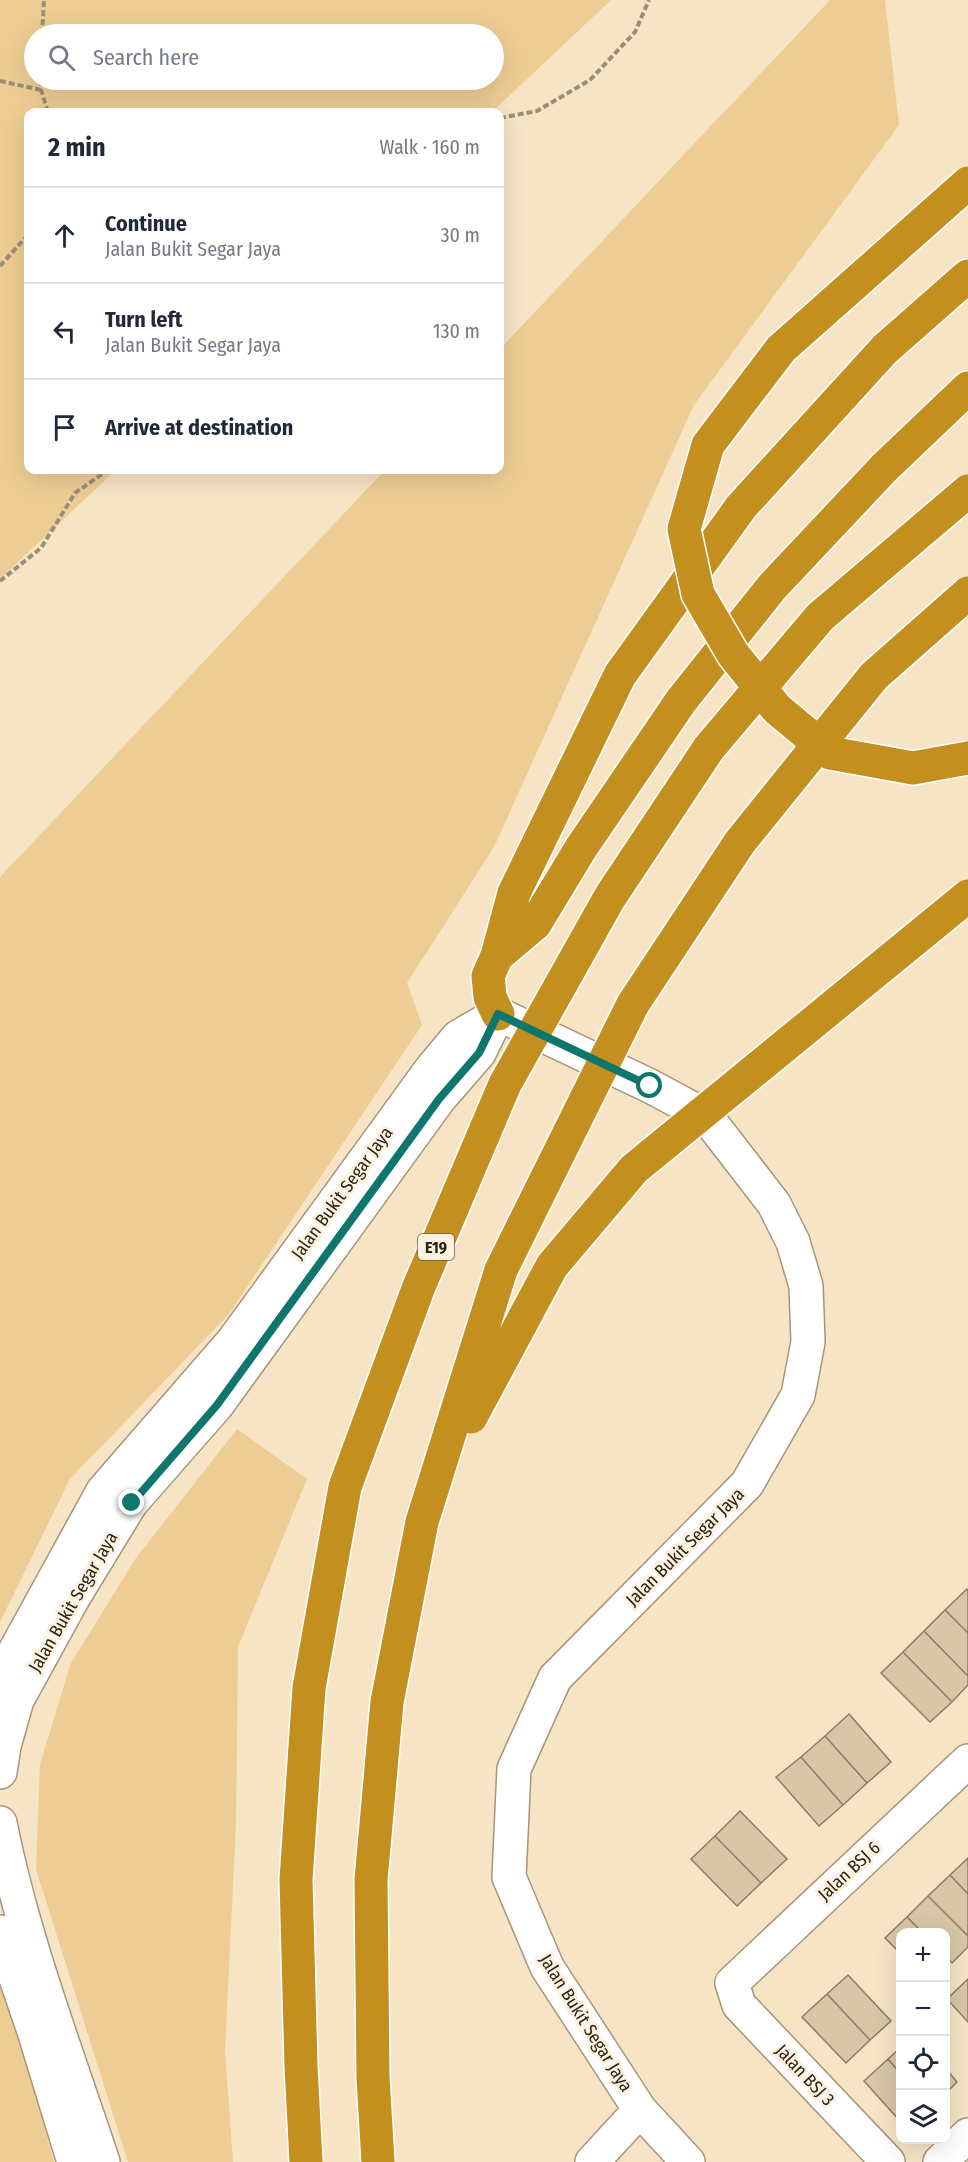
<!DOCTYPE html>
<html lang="en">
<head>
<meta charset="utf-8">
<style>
  body { margin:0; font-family:"Fira Sans Condensed",sans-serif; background:#f6f6f7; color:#1f2937 }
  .controls { position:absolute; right:18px; bottom:18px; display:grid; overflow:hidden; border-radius:12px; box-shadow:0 6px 24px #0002 }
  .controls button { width:54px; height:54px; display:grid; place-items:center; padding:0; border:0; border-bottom:2px solid #e0e1e3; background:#fff; color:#1f2937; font:30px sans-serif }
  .stop { position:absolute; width:18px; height:18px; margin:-14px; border:4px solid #0f766e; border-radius:50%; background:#fff }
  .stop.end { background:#0f766e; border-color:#fff; box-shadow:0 2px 6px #0008 }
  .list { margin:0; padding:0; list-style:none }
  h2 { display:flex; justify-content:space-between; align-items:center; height:78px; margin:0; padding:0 24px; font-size:26px }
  h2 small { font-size:20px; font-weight:400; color:#747a83 }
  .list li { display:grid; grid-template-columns:39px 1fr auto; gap:18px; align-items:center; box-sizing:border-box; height:96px; padding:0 24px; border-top:2px solid #e0e1e3 }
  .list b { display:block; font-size:22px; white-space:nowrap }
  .list p { margin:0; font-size:20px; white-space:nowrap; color:#747a83 }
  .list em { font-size:20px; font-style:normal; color:#747a83 }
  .icon { flex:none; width:33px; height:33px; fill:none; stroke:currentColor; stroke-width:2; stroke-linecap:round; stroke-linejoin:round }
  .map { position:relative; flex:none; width:968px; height:2162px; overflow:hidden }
  .search { position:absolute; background:#fff; box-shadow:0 6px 24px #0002; left:24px; top:24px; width:480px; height:66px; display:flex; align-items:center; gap:15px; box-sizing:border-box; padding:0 21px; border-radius:33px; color:#747a83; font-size:22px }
  .panel { position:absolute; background:#fff; box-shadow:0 6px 24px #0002; left:24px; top:108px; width:480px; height:366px; border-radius:12px }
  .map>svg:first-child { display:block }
</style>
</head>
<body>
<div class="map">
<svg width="968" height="2162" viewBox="0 0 968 2162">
  <rect width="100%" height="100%" fill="#f6e4c5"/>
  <path fill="#eecd94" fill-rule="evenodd" d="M 0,0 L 611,0 L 492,112 L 28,112 L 28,470 L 116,470 L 0,579 ZM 494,34 L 494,80 L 34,80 L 34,34 Z
    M 830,0 L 885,0 L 899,125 L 694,405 L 494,847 L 407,983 L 422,1025 L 229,1314 L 70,1479 L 0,1622 L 0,877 L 385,470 L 500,470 L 500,349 Z
    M 237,1429 L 307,1479 L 238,1647 L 236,1823 L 225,2051 L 233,2162 L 128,2162 L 36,1869 L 40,1764 L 71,1663 L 136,1558 Z
    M 0,1963 L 54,2162 L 0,2162 Z"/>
  <path fill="#d8c6a7" stroke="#8d7c60" stroke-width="1.5" d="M 967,1589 L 968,1591 L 968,1633 L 945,1610 Z
    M 945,1610 L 968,1633 L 968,1676 L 924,1631 Z
    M 924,1631 L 968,1676 L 968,1685 L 952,1702 L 903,1652 Z
    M 903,1652 L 952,1702 L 930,1722 L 881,1673 Z
    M 849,1714 L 891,1762 L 867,1783 L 825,1736 Z
    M 825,1736 L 867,1783 L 843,1805 L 801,1757 Z
    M 801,1757 L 843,1805 L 819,1826 L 776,1777 Z
    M 740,1811 L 787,1859 L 761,1883 L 715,1836 Z
    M 715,1836 L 761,1883 L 737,1906 L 691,1859 Z
    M 968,1858 L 968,1894 L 950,1875 Z
    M 950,1875 L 968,1894 L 968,1936 L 928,1896 Z
    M 928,1896 L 968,1936 L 968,1947 L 952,1963 L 946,1956 L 946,1932 L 922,1932 L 907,1917 Z
    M 907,1917 L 922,1932 L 900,1932 L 900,1953 L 885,1938 Z
    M 848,1975 L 891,2021 L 870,2040 L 827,1994 Z
    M 968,1979 L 968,2022 L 947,1999 Z
    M 827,1994 L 870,2040 L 846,2063 L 802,2017 Z
    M 900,2048 L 900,2073 L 888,2059 Z
    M 888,2059 L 900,2073 L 900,2121 L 864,2081 Z
    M 946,2069 L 957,2082 L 946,2093 Z"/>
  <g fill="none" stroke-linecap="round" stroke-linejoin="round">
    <g stroke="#a79679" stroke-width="36">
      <path id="minor" d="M 498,1014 L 650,1086 L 706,1116 L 774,1204 L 793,1242 L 806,1286 L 808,1342 L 798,1395 L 747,1484 L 555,1678 L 514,1769 L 509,1877 L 547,1967 L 640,2110 L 688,2162
        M 0,1683 L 9,1662 L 103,1491 L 234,1340 L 432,1068 L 458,1037 L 498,1014
        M 0,1772 L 4,1746 L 17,1700 L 73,1598 L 131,1503 L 217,1405 L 439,1099 L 479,1053 L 498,1014
        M 0,1823 C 23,1939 66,2050 103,2162
        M 0,1932 L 34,2031 L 74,2162
        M 592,2162 L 640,2110
        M 888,2162 L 739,2005 L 732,1983 L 968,1761
        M 940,2162 L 968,2135"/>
    </g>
    <g stroke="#fff" stroke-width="36">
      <path id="highway" d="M 497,956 L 535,924 L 581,848 L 681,701 L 772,587 L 884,468 L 968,388
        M 498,1014 L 490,997 L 488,976 L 497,956 L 514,893 L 620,675 L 741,507 L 885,349 L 968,276"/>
    </g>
    <path stroke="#9b8e78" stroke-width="4" stroke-dasharray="6 3" stroke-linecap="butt" d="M 42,34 L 44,0
      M 41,80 L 41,90 L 48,112
      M 0,81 L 41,90
      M 500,118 L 537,111 L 590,80 L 635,32 L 649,0
      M 0,266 L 28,235
      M 0,581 L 41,548 L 75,493 L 108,470"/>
    <use href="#minor" stroke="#fff" stroke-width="33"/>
    <use href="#highway" stroke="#c38f1e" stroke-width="33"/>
    <g stroke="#fff" stroke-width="36" stroke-linecap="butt">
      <path id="highway-bridge" d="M 968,183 L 781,349 L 708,445 L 684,529 L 698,594 L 733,654 L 777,709 L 830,753 L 913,768 L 968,758
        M 471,1417 L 552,1266 L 634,1169 L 968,896
        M 306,2162 L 301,2066 L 296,1880 L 309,1688 L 345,1487 L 418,1289 L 505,1084 L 610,897 L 709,748 L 820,617 L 968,491
        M 378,2162 L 373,2077 L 371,1880 L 387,1702 L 422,1522 L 501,1270 L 633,1004 L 740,842 L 874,676 L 968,593"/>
    </g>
    <use href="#highway-bridge" stroke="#c38f1e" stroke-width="33"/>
  </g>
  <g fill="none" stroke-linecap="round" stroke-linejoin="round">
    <path stroke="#0f766e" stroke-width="8" d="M 132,1503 L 217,1405 L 439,1099 L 479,1053 L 498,1014 L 650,1086"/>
  </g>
  <g text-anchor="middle" stroke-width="6" stroke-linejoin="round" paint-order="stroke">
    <rect fill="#fdf2df" stroke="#6a6254" stroke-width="1.5" x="418" y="1234" width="36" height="26" rx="4.5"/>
    <g font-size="16" font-weight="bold" fill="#2b2419">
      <text x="436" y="1253">E19</text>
    </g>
    <g font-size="18" fill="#2b2419" stroke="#fdf2df">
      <text transform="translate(342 1193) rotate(-54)" y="6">Jalan Bukit Segar Jaya</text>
      <text transform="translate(685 1547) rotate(-45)" y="6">Jalan Bukit Segar Jaya</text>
      <text transform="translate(73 1602) rotate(-60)" y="6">Jalan Bukit Segar Jaya</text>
      <text transform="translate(849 1871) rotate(-43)" y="6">Jalan BSJ 6</text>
      <text transform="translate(586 2023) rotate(58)" y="6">Jalan Bukit Segar Jaya</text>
      <text transform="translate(805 2075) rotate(47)" y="6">Jalan BSJ 3</text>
    </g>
  </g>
</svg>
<div class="controls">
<button>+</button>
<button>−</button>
<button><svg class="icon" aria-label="locate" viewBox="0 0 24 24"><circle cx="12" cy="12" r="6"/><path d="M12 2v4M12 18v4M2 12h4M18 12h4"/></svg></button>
<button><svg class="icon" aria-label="layers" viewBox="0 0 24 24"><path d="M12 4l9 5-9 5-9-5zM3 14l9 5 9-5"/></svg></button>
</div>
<div class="stop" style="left:650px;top:1086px"></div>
<div class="stop end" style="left:132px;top:1503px"></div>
<div class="search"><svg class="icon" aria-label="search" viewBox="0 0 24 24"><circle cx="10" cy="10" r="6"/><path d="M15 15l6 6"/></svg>Search here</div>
<section class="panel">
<h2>2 min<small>Walk · 160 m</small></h2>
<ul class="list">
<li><svg class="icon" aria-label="ahead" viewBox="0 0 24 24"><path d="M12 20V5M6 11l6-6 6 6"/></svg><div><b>Continue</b><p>Jalan Bukit Segar Jaya</p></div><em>30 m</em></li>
<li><svg class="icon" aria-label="left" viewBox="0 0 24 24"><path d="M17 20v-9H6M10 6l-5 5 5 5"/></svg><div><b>Turn left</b><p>Jalan Bukit Segar Jaya</p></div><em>130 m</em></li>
<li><svg class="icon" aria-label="arrive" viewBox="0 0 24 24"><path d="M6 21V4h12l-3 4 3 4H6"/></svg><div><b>Arrive at destination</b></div></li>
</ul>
</section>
</div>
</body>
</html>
